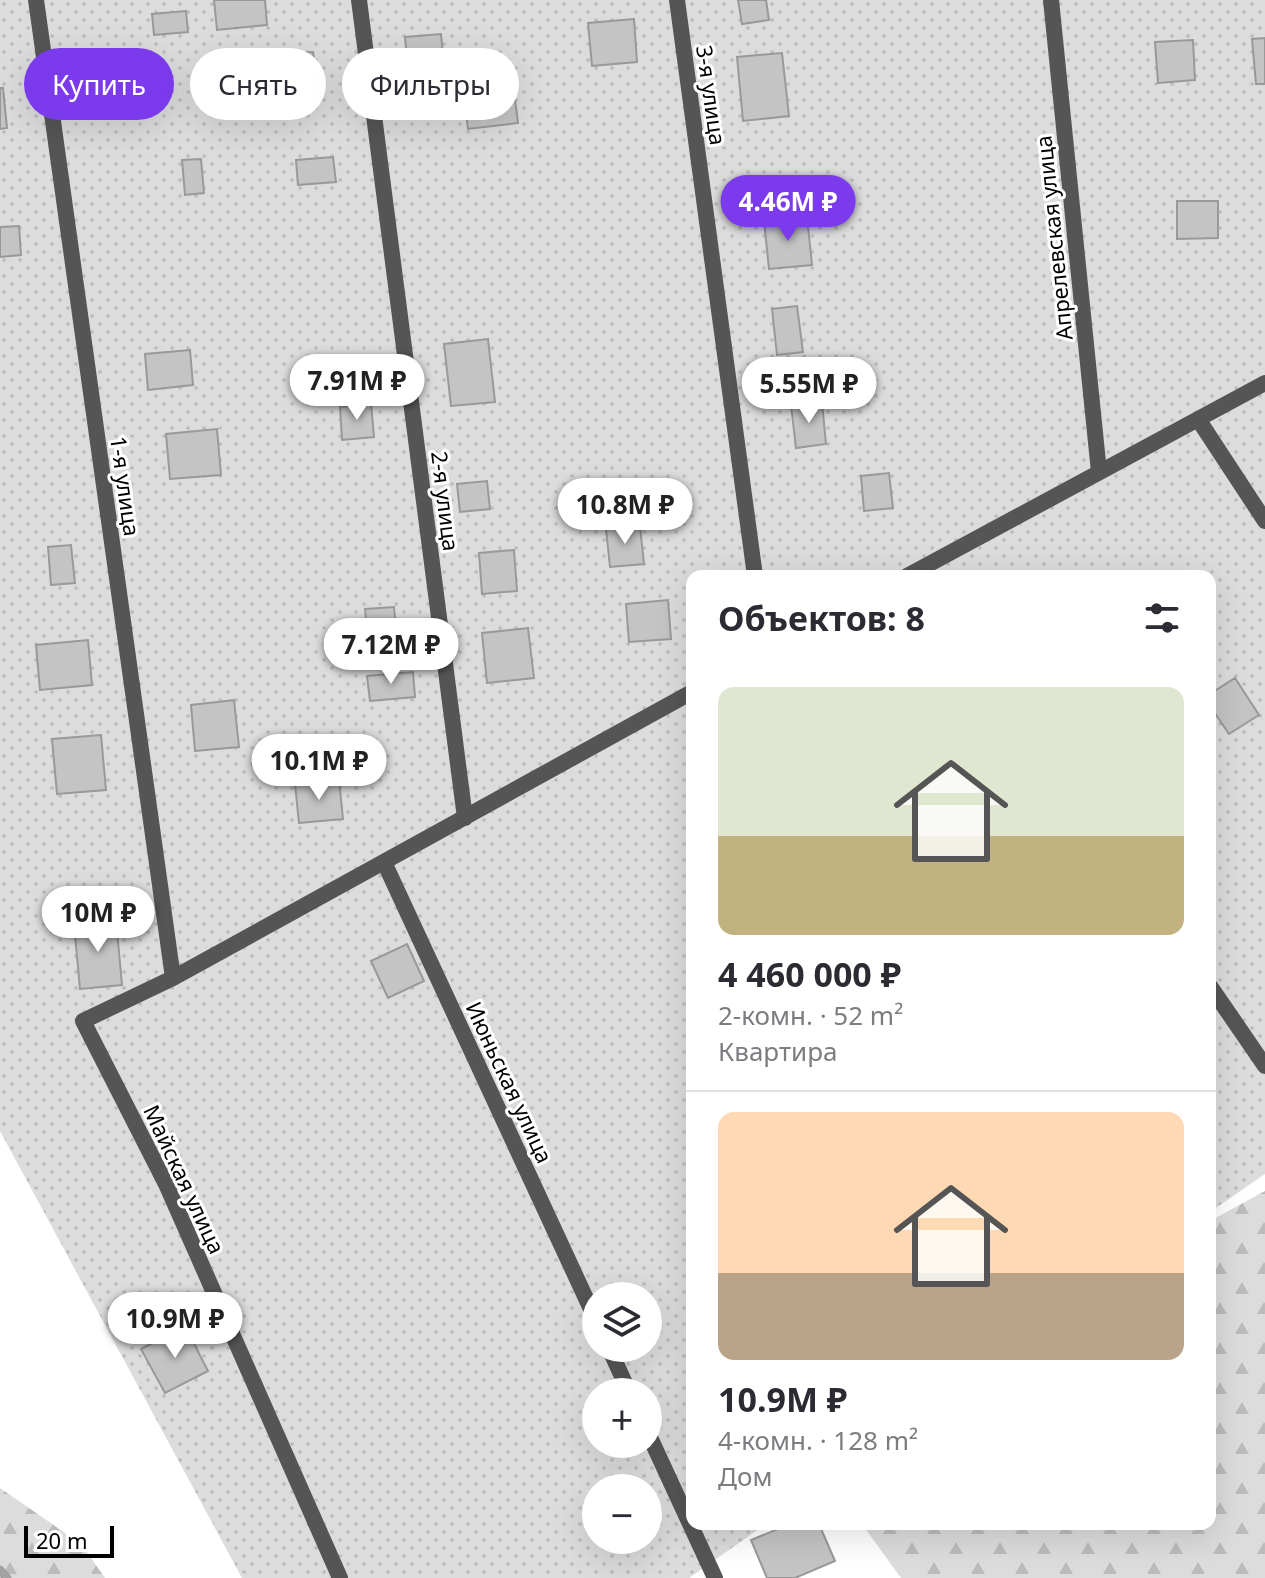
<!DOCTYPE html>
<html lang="ru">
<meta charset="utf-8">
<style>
:root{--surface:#fff;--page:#f2f2f3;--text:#2b2b33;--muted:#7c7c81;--line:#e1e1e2;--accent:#7c3aed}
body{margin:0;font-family:"Noto Sans",sans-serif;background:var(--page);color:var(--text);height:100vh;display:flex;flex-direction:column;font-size:30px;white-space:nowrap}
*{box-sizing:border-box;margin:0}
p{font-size:26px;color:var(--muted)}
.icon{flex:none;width:44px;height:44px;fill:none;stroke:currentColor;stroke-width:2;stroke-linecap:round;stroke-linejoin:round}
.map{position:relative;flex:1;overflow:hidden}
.side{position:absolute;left:686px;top:570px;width:530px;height:960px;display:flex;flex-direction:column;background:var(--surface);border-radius:16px;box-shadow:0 8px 32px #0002}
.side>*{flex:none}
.guide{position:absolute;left:24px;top:48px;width:542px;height:72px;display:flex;gap:16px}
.fabs{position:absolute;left:582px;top:1282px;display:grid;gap:16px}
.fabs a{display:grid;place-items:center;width:80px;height:80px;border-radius:50%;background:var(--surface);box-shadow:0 8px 32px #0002;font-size:40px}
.scale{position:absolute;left:24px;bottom:20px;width:90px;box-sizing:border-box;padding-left:8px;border:4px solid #000;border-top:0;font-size:22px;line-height:28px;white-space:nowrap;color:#000;-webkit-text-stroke:6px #fff;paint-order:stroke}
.price{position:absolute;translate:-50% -68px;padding:0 18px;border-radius:28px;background:#fff;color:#222;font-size:26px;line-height:52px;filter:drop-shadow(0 2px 4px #0008)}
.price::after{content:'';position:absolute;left:50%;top:48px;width:24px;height:18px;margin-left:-12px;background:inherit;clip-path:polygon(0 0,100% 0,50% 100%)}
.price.on{background:var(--accent);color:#fff}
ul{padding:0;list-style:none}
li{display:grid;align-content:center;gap:16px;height:424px;padding:0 32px}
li+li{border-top:2px solid var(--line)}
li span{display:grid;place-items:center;height:248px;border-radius:16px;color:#555}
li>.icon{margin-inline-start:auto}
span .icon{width:144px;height:144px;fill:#fffc;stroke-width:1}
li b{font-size:34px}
h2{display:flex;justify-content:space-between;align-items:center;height:96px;padding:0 32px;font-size:34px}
.chip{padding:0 28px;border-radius:36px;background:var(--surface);box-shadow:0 8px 32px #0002;font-size:28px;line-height:72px}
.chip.on{background:var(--accent);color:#fff}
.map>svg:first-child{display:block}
.forest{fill:url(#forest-firs)}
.garden{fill:url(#garden-dots);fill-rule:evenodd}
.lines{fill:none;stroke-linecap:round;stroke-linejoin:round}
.stream{stroke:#a3a3a3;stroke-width:9}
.building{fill:#c4c4c4;stroke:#999;stroke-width:2}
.lane{stroke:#555;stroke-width:16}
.labels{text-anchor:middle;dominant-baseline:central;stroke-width:6;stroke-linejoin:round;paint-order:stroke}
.street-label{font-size:22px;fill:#000;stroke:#fff}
</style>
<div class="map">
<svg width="1265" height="1578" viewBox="0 0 1265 1578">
<defs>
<pattern id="forest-firs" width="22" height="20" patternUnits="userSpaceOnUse" patternTransform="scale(2)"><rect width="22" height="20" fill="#dcdcdc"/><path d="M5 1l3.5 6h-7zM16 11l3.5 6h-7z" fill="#bbb"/></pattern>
<pattern id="garden-dots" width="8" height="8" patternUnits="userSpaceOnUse" patternTransform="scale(2)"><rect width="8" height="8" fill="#dcdcdc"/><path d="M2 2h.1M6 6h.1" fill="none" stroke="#bbb" stroke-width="1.8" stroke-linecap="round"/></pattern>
</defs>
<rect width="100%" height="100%" fill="#fff"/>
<path class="forest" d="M1265,1191v387h-364l-37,-51 2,-3h344v-303z
M0,1488l81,56 24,34h-105z"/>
<path class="garden" d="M0,0h1265v1174l-55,38v-636h-518v948h74l-77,54h-447l-242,-447zM596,1296h52v52h-52zM596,1392h52v52h-52zM596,1488h52v52h-52z"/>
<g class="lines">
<path class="stream" d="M0,1570l7,8"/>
</g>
<path class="building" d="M214,0h51l2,25 -50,5z
M738,0h28l3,20 -27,4z
M186,11l2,21 -34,3 -2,-21z
M634,19l3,43 -45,4 -4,-43z
M441,34l3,32 -36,4 -3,-33z
M1265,38v46h-9l-4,-45z
M1193,40l2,40 -37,3 -3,-41z
M313,52l4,31 -27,3 -3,-32z
M782,53l7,63 -46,5 -6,-64z
M0,88h3l4,40 -7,1z
M514,92l4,31 -50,6 -4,-31z
M333,157l3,25 -38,3 -2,-25z
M201,159l3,34 -19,2 -3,-35z
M1177,201h41v37l-41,1z
M807,217l5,48 -43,4 -5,-48z
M19,226l2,29 -21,2v-30z
M797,306l6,46 -26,3 -5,-46z
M488,339l7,63 -44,4 -7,-62z
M190,350l3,35 -45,5 -3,-36z
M822,402l4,42 -30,4 -5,-43z
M371,404l3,33 -32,3 -2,-33z
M217,429l4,46 -51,4 -4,-45z
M889,473l4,35 -29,3 -3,-35z
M487,481l3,28 -30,3 -3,-28z
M640,526l4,38 -34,3 -4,-38z
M71,545l4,38 -24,2 -3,-38z
M514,550l3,41 -35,3 -3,-41z
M668,600l3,39 -42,3 -3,-38z
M394,607l4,42 -29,3 -4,-43z
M528,628l6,50 -47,5 -5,-50z
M88,640l4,45 -52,5 -4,-45z
M413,672l2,25 -45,4 -3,-25z
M1235,678l24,37 -30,19 -19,-28v-12z
M234,700l5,47 -44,4 -4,-46z
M101,735l5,55 -49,4 -5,-55z
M339,780l4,39 -44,4 -4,-39z
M116,920l6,65 -42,4 -6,-65z
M407,944l17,37 -36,17 -17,-37z
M185,1326l23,45 -43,22 -24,-44z
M790,1524h29l16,37 -40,17h-28l-16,-38z"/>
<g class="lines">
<path class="lane" d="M36,0l137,978
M359,0l106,818
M677,0l78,576
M1051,0l48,472
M1198,419l67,102
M907,576l358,-193
M384,862l212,458
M1210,986l55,80
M609,1348l20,44
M648,1433l67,145
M340,1578l-174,-394 -83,-163 90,-43 519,-286"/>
</g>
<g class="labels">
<g class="street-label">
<text transform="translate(712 95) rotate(82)">3-я улица</text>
<text transform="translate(1053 238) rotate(-96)">Апрелевская улица</text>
<text transform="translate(126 486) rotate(82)">1-я улица</text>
<text transform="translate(446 501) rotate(83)">2-я улица</text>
<text transform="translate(510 1082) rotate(65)">Июньская улица</text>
<text transform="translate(185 1179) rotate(65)">Майская улица</text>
</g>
</g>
</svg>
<div class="fabs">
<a><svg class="icon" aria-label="layers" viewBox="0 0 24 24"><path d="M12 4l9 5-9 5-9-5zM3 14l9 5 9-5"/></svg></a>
<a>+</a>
<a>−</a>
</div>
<div class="scale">20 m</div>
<b class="price on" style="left:788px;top:243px">4.46M ₽</b>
<b class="price" style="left:357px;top:422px">7.91M ₽</b>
<b class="price" style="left:809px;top:425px">5.55M ₽</b>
<b class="price" style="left:625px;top:546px">10.8M ₽</b>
<b class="price" style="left:391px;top:686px">7.12M ₽</b>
<b class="price" style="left:319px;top:802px">10.1M ₽</b>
<b class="price" style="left:98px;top:954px">10M ₽</b>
<b class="price" style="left:175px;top:1360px">10.9M ₽</b>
<div class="guide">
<a class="chip on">Купить</a>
<a class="chip">Снять</a>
<a class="chip">Фильтры</a>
</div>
<section class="side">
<h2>Объектов: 8<svg class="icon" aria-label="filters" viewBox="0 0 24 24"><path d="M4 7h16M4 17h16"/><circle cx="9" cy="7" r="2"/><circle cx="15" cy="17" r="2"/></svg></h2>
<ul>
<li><span style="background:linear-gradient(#dfe7d0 60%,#c2b280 0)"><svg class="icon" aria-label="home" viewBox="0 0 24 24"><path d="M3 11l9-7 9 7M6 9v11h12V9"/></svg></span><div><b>4 460 000 ₽</b><p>2-комн. · 52 m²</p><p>Квартира</p></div></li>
<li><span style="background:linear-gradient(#ffd9b3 65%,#b9a48a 0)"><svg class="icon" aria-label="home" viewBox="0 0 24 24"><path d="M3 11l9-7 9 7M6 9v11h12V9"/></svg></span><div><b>10.9M ₽</b><p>4-комн. · 128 m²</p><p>Дом</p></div></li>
</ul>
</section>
</div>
